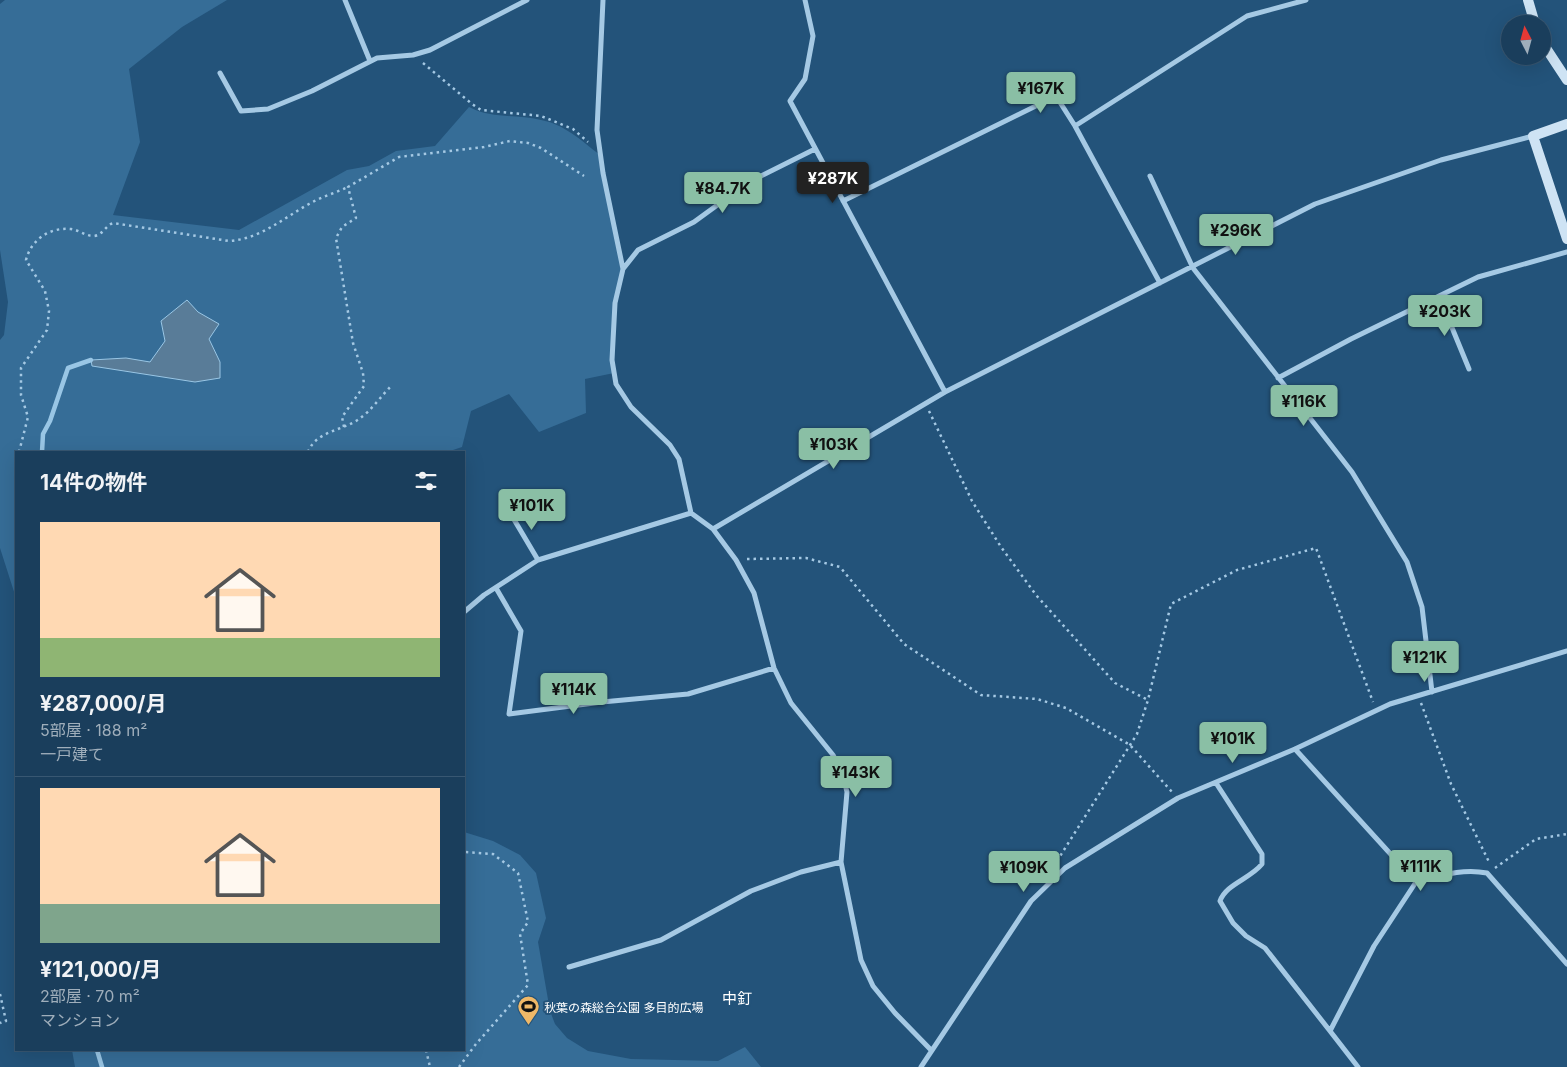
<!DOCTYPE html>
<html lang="ja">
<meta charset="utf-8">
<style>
:root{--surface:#1a3e5c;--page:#274965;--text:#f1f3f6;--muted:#9faebb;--line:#385772;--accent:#8abfa5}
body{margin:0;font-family:Inter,"Noto Sans JP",sans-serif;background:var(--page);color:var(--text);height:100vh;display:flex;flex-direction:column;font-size:19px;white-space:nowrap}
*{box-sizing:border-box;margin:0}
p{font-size:16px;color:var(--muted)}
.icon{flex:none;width:28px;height:28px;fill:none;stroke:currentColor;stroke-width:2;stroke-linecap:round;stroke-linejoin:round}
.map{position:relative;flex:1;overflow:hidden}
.panel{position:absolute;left:15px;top:451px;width:450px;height:600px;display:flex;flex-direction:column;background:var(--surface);border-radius:0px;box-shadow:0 5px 20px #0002,0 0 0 1px var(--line)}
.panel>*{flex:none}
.needle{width:32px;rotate:354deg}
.buttons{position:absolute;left:1501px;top:15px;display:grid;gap:10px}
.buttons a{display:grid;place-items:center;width:50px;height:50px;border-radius:50%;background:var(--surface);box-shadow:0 5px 20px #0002,0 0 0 1px var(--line);font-size:25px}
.price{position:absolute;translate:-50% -42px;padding:0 11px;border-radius:5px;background:var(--accent);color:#111;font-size:16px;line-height:32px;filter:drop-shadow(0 1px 2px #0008)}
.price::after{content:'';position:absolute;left:50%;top:30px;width:15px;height:11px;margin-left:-8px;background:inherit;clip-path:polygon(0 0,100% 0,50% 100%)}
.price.selected{background:#222;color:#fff}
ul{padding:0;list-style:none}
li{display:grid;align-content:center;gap:10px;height:265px;padding:0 25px}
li+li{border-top:1px solid var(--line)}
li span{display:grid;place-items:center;height:155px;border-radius:0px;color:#555}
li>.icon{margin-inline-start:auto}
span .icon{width:90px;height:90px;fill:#fffc;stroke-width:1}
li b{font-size:21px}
h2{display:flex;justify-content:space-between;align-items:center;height:60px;padding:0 25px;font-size:21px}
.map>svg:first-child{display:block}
.green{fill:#366d97}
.water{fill:#597c98;stroke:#99c6e5}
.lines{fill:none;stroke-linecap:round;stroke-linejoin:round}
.stream{stroke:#99c6e5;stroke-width:4.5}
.path{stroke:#a5c9e4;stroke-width:2.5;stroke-dasharray:2.5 4;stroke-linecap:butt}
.street{stroke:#a5c9e4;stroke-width:5}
.secondary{stroke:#cee3f4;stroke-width:10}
.labels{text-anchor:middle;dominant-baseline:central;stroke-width:4;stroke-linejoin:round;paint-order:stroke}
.poi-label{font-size:12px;fill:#fff;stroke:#23537a;text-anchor:start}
.quarter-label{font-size:15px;fill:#fff;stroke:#23537a}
</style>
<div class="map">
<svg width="1567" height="1067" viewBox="0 0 1567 1067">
<rect width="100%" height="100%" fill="#23537a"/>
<path class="green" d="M5,0h222l-45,27 -53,42 11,73 -27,73 126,15 108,-60 22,-4 27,-15 39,-5 34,-39c22,12 47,7 72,13 23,4 41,21 59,35l22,113 -7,35 -1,70 -29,6 1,34 -47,19 -30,-38 -38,17 -9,36 -15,5h-431v146l-16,-50v-208l4,-5 4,-33 -8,-52v-246z
M464,832l29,9 27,14 16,18 10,45 -8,24 12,69 5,13 12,14 21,13 43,8 87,2 27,-14 16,20h-686l-3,-17h392z"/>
<path class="water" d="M187,300l11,12 21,12 -10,15 11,23v16l-25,4 -103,-16 -1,-6 35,-2 24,4 15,-21 -4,-20z"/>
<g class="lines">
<path class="stream" d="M42,452l1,-18 7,-13 18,-53 23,-8
M97,1050l5,17"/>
<path class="path" d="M423,63l49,41 9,6 60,6 32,13 15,13
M929,411l43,90 29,46 35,48 79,88 33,17
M344,427l-2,-10 22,-31 -1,-13 -10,-30 -17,-105 6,-11 14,-9 -8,-31 51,-30 85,-10 26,-6 18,2 13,5 43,28
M19,452l9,-35 -7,-22v-27l26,-38 2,-19 -4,-20 -19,-31c5,-20 23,-33 45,-31 8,1 14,7 23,7 9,-1 11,-10 19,-13l116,18c31,-2 53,-22 80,-37 12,-7 26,-11 39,-17
M308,452c8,-21 34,-21 51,-33 12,-8 23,-24 33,-34
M747,559l59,-1 34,9 64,77 77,51 56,4 29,9 64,37 42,47
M1421,703l30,81 39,80
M1057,861l80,-127 11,-34 23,-96 66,-34 79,-22 57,154
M1495,868l41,-29 31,-5
M0,994l6,27 -6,2
M426,1050l4,17
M459,1067l17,-23 52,-59 -8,-51 8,-12 -10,-49 -25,-19 -29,-2"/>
<path class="street" d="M345,0l25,61
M603,0l-6,130 6,43 20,96 -8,34 -3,57 4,24 15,23 39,38 9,14 12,54 22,16 23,31 18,33 20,75 17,35 42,52 9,17 5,20 -6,70 20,98 12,26 22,27 36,37
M805,0l8,36 -8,43 -15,22 155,291
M220,73l21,38 27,-2 44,-18 65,-33 36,-3 17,-5 97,-50
M1075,126l172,-110 59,-16
M1150,176l43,92 159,204 55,90 15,45 10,85
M843,201l213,-105 19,30 85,157
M623,269l15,-19 56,-28 55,-40 66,-33
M1439,296l30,73
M1278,378l73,-39 127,-62 89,-25
M509,511l29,49
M713,529l232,-137 370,-188 126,-44 92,-24
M496,588l25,43 -12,83 93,-12 86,-8 86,-26
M464,612l20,-17 54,-35 153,-47
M1295,749l121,133 -42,64 -44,85 28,36
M1216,783l46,71v10c-12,15 -36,20 -42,37l13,22 13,13 19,12 65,83
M1416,882c24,-6 46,-14 71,-9l80,91
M569,967l92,-27 90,-49 50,-19 40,-10
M921,1067l110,-166 34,-33 113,-70 117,-49 95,-45 177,-53"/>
<path class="secondary" d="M1528,0l7,24
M1542,42l25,38
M1567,124l-34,12 34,103"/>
</g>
<defs>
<symbol id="stadium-pin" viewBox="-11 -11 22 30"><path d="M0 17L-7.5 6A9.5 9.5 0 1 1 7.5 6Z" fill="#efb868" stroke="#23537a"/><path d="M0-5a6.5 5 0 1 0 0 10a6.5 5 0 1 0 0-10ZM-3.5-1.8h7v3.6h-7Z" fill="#111"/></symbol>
</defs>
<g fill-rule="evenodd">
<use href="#stadium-pin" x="516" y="994" width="25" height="34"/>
</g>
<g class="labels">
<g class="poi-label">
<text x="544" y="1007">秋葉の森総合公園 多目的広場</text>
</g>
<g class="quarter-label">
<text x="737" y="998">中釘</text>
</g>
</g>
</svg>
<div class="buttons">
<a><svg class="needle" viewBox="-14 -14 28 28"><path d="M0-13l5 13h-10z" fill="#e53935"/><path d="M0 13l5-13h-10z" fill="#9faebb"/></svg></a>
</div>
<b class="price" style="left:1041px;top:114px">¥167K</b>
<b class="price selected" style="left:833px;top:204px">¥287K</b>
<b class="price" style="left:723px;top:214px">¥84.7K</b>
<b class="price" style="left:1236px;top:256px">¥296K</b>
<b class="price" style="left:1445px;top:337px">¥203K</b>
<b class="price" style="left:1304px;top:427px">¥116K</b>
<b class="price" style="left:834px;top:470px">¥103K</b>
<b class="price" style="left:532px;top:531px">¥101K</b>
<b class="price" style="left:1425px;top:683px">¥121K</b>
<b class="price" style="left:574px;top:715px">¥114K</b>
<b class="price" style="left:1233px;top:764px">¥101K</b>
<b class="price" style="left:856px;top:798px">¥143K</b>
<b class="price" style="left:1421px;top:892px">¥111K</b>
<b class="price" style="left:1024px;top:893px">¥109K</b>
<section class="panel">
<h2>14件の物件<svg class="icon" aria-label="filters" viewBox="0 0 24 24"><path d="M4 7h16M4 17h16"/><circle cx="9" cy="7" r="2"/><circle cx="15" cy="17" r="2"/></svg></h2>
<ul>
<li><span style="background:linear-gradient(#ffd9b3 75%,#8fb573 0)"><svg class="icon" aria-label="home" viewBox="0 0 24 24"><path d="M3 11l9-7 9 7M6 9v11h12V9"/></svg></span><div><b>¥287,000/月</b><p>5部屋 · 188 m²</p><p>一戸建て</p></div></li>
<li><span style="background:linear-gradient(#ffd9b3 75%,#7fa58c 0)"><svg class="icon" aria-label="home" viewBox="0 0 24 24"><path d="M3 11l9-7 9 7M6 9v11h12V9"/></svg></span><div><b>¥121,000/月</b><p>2部屋 · 70 m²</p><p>マンション</p></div></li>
</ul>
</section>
</div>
